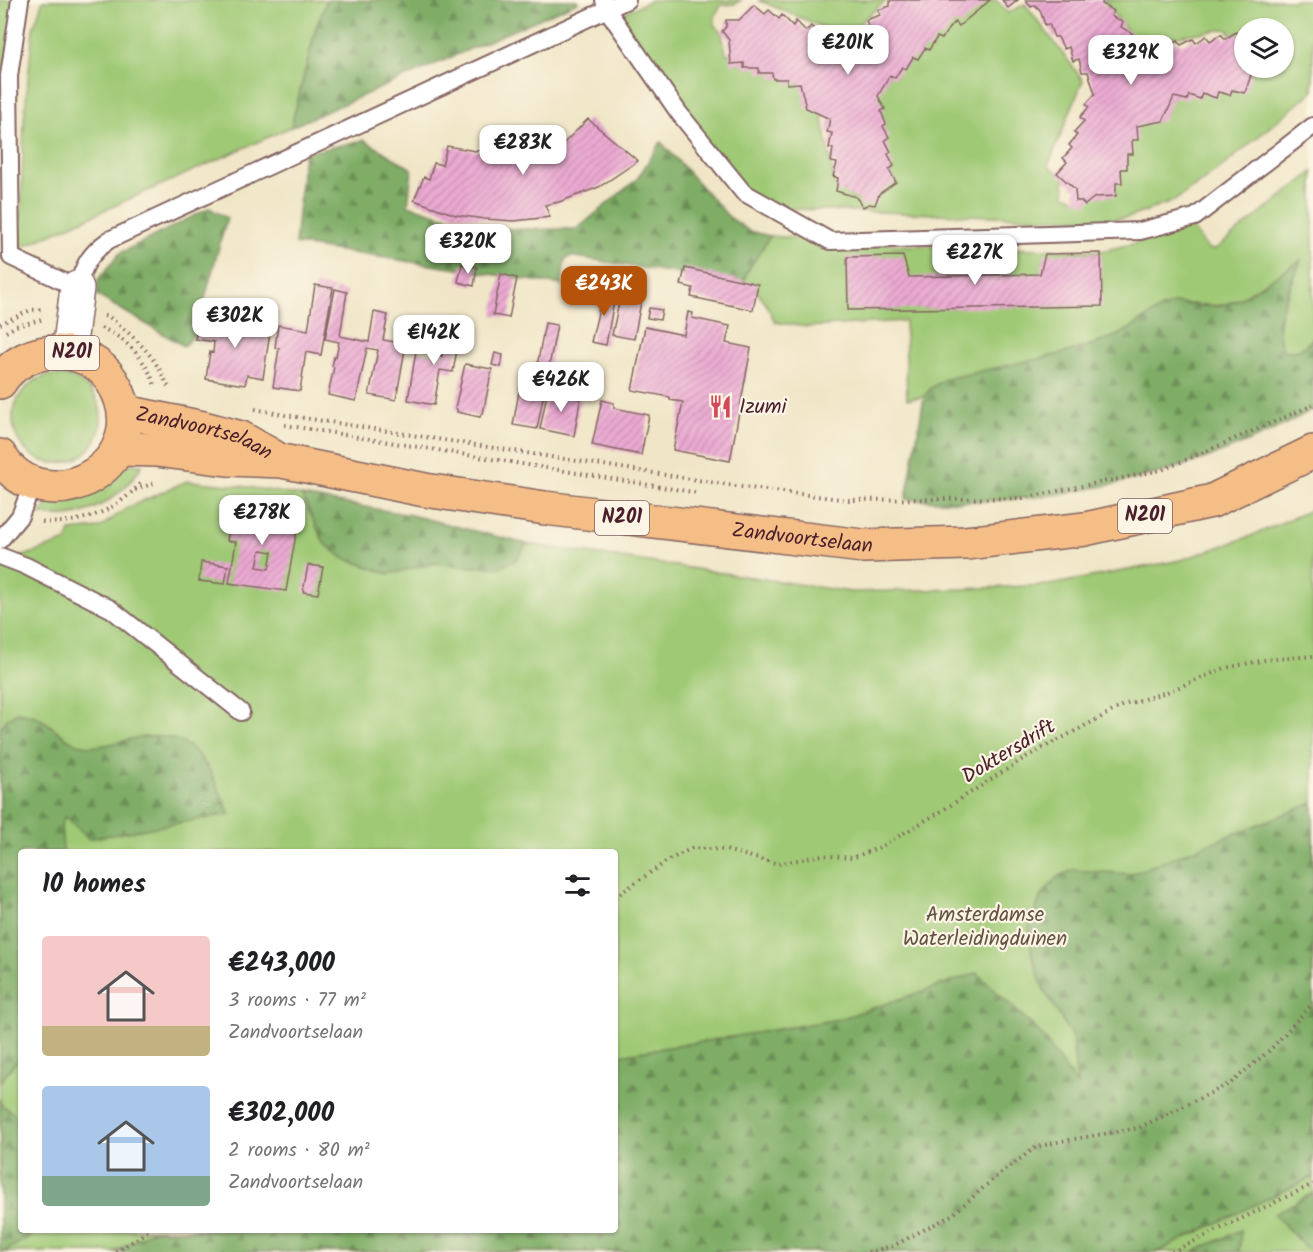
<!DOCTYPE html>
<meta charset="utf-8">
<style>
:root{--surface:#fff;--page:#f2f2f2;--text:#202124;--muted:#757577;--accent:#b45309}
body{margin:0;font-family:Kalam,sans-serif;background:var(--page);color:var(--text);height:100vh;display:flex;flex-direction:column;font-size:22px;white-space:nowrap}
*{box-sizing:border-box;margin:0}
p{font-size:20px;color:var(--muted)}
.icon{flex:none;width:33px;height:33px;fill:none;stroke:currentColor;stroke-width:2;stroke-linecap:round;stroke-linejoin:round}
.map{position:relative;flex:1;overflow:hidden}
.side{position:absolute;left:18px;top:849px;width:600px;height:384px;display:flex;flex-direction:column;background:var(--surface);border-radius:6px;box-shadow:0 2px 4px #0004}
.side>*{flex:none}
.controls{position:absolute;left:1234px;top:18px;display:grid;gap:12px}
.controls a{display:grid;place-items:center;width:60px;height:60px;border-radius:50%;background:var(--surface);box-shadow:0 2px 4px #0004;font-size:30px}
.price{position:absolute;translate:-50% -51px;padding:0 14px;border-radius:12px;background:#fff;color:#222;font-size:20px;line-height:39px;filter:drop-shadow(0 2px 3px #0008)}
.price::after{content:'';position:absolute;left:50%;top:36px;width:18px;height:14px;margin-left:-9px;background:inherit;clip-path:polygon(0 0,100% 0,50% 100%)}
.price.current{background:var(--accent);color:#fff}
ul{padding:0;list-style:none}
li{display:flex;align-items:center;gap:18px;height:150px;padding:0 24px}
li span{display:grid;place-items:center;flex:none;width:168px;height:120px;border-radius:6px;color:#555}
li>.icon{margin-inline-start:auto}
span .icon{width:72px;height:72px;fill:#fffc;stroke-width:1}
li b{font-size:26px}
h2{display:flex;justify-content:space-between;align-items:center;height:72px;padding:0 24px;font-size:26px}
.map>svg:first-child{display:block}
.green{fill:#9fc975;stroke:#747450;stroke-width:1.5;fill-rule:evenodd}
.forest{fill:url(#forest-firs);stroke:#646648;stroke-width:1.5}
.building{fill:url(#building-hatch);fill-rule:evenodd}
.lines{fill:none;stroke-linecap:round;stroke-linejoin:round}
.lane-casing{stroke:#846562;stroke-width:20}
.street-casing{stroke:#846562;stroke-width:36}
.primary-casing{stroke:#846562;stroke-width:36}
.path{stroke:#846562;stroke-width:4;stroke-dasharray:1.5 4.5;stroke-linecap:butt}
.lane{stroke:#fff;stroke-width:16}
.street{stroke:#fff;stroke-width:33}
.primary{stroke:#f6be87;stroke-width:33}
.labels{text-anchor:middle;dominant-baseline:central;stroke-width:4.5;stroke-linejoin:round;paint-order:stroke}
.shield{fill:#fcf5e5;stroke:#7f5f63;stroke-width:1.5}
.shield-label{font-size:20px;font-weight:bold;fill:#4a1f2b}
.poi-label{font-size:21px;fill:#4a1f2b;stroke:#fcf5e5;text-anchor:start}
.street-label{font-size:21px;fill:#4a1f2b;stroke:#fcf5e5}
.park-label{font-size:21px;fill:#645241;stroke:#fcf5e5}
</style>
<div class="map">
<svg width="1313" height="1252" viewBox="0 0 1313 1252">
<defs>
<pattern id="forest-firs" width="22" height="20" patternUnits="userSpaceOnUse" patternTransform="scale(1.5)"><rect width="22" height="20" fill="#7fad66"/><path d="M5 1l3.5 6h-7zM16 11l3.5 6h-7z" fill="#6a8c54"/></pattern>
<pattern id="building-hatch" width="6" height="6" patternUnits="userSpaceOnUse" patternTransform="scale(1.5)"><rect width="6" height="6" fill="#ecaad3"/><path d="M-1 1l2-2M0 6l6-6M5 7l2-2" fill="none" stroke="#c18aab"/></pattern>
</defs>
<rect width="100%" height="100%" fill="#fcf5e5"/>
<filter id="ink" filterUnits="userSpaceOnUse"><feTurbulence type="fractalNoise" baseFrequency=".0167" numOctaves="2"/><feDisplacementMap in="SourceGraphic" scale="12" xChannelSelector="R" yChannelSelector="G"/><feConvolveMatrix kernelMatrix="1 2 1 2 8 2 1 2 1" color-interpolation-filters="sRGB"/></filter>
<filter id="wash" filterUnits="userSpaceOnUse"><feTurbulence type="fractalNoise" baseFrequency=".008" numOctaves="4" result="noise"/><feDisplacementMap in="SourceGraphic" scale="24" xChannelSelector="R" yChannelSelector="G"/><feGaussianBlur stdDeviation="1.35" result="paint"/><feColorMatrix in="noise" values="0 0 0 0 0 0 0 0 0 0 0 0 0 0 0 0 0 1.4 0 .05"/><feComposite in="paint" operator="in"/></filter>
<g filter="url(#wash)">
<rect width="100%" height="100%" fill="#f0e6c7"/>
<path class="green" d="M0,0h18l-14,63 -4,40z
M43,0h284l-11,28 -25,99 -271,121 4,-128 9,-91z
M651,0h90l-6,4 -14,1 -6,12 -1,8 7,6 5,22 92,39 17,94 9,1 7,4 1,8 25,-1v-14l15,-7 -17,-90 107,-87h14l12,13 17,-9 58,76 -35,86 16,11 1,18 13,4 62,-96 105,-35h39v-40h-39v13l-10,-1 -8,-11 -91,13 -33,-42h210v91l-91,76 -48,34 -44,16 -28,3 -308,-11 -30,-6 -33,-23 -112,-165z
M758,0h129l-43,36z
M1313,172v166c-9,10 -16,16 -30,12 -14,-30 10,-61 17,-89 -23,14 -52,39 -79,44 -16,3 -37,-5 -50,0 -20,7 -35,23 -55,31 -60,23 -123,36 -185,52l-7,9 -17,2 -2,-78 -98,6 -32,-5 -9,-18 -14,-19 -9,-1 4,-12 23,-36 132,9 200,6 55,-13 31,-15 20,26 6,1z
M13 419a44 44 0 1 1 88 0a44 44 0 1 1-88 0Z
M130,464l12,1c-20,34 -61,59 -102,49l11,-13z
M187,481l54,5 61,10 6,13 218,37 1,-2 324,48 111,-3 87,-4 132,-25 70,-24 62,-27v743h-1313v-698l18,4 49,-17 3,-10 29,-3 28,-20zM21,852h594v378h-594z"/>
<path class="forest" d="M327,0h250l1,2 -287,125 25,-99z
M364,140l48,29 -4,36 77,24h92l60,-50 24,-37 67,74 21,15 21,5 -23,36 -4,12 -173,-28 -5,5 -4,24 -266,-41 9,-91z
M209,208l18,10 -32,116 -11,12 -86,-50v-16l22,-27z
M1301,260c-10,26 -32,62 -18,90 14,4 22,-2 30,-12v71c-116,67 -273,102 -407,90l18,-102 7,-9 14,-9 111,-24 36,-10 29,-11 39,-25 15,-6 29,3h16l18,-6z
M302,496l109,19 116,29 -11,16 -18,7h-28l-35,-4 -46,11 -46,-16 -19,-15z
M17,712c6,1 13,1 18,4 15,6 31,26 47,29 18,4 37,-4 55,-7 62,-10 71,30 93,76l-141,25 -24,-23 -4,9 2,27h-42v206l-8,7 -13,18v-355l8,-10z
M1313,803v374l-156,75h-1043l39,-22h462v-174l225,-37 137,-46 62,59 38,53 -5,-48 -29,-49 -11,-33 -3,-28 11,-29 17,-21 16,-7 58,4z
M0,1100l1,4 17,13 3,-1v114h19l-36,22h-4z
M1313,1193v57l-8,-3 -31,-33z
M1241,1230l-2,22h-46z"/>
<g id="blocks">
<path class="building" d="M892,0h98l-31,26 -4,-4 -6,6 -7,11 -5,-2 -8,13 -4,-2 -7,11 -5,-2 -7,12 -4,-2 -7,11 -5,-3 -12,21 7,13 -4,2 5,13 -3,2 6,11 -4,3 6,12 -3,2 6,12 -5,4 7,12 -17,12 -4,11 -6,-1 -6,3 -7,-10 -20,-6 2,-13 -5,-2 4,-13 -6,-1 2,-14h-4l3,-15 -5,-1 3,-13 -24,-11 -6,-25 -13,1v-5h-14l-1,-6h-13v-5h-15v-5l-13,1 -2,-24 -7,-9 4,-4v-7h13l15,-15 11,9 4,-4 10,9 3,-4 11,11 3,-5 10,10 5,-5 9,9 3,-3 11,9 21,-6 -1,-5 14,-5 -2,-5 14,-5 -2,-5 12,-4v-5z
M1002,0h16l-10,8z
M1025,0h78l-1,4 12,7 -3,5 12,6 -2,5 12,7 -3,5 20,11 13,-8 4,5 11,-6 3,4 12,-6 3,4 10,-7 4,5 11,-7 4,5 11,-7 9,12v24h12l-5,4 -7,21 -13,-3 -2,5 -12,-3 -2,6 -14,-5 -2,6 -11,-4 -2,5 -13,-3 -11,24 -26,5 1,14h-6l1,14h-6v15h-6l1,14h-6v13l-21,1 -10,8 -4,-4h-5l-1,-12 -18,-16 10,-11 -4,-4 9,-10 -3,-3 8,-10 -3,-3 10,-11 -4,-4 9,-10 -3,-3 9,-10 -7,-22h-6l-3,-13 -6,2 -4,-14 -5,2 -6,-12h-4l-5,-13 -4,1 -5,-15 -5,-5 -4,2z
M588,119l50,42 -39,26 -40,15 -14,3 5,12 -36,4 -29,-2 -29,-4 -42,-15 10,-23 5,2 5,-16 8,2 5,-19 29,5 36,-4 15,-4 23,-13 12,15z
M1101,253l1,53 -254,4 -1,-53 56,-1 6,21 131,-3 5,-20z
M462,264l15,3 -3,19 -16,-4z
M685,268l73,16 -5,26 -62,-13 2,-9 -12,-3z
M501,274l16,4 -8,40 -16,-3z
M315,285l18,3 -12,67 -15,-3 -6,39 -27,-4 6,-39h-4l3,-23 30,5z
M604,288l12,2 -10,55 -15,-3z
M335,289l12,3 -7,44 29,6 5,-30 14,3 -5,25 23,4 -10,56 -27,-5 9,-45 -11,-2 -11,53 -28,-6 6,-28 -2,-1 2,-9h2l3,-15 -14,-3z
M621,293l21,4 -8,42 -22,-4z
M649,308l13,2 -2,10 -13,-2z
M688,312l5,1 -1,5 38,8 -4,17 25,5 -21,113 -57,-11 10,-48 -13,-2v-3l-38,-7 13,-63 39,8z
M218,317l53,9 -8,52 -16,-3 -2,10 -39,-6 4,-27 3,1 1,-11 -19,-3 4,-19 18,2z
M448,318l14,3 -9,51 -13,-2 -6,35 -26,-5 8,-49 26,5z
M545,323l12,2 -20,104 -24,-4 7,-39 13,2z
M495,353l8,2 -2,12 -9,-2z
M465,364l27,5 -9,45h-2l-1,3 -23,-5v-3l-2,-1z
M548,389l33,7 -7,40 -34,-7z
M602,400l12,3v5l35,7 -8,40 -49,-10z
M233,504l67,8 -14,79 -57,-8 7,-41 -9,-1zM262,550l10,2 -3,17 -12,-2 3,-16z
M201,562l27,4 -3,18 -26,-3z
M308,565l15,2 -5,27 -15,-2z"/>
</g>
</g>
<g filter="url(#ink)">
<use href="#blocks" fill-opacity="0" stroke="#846562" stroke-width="1.5"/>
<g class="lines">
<defs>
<path id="lane" d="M20,0l-11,76 2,181 66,31c7,-23 12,-34 32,-48l518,-240
M604,0l2,8 73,105 64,79 87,49 310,-10 55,-14 118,-91
M0,540l20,-24 13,-33
M0,556l26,10 85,43 130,103"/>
<path id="street" d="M69,352l8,-64"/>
<g id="primary">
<path d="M0,382c12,-20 35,-30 58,-30 21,1 43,10 54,29 51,81 -67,147 -112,75"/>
<path id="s1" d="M125,412l78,16 38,10 33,19"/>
<path id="s2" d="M119,449l37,1 71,9 55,2 143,29 120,18 318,38 103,-3 119,-14 127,-28 101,-49"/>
</g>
</defs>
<use href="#lane" class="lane-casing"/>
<use href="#street" class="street-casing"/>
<use href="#primary" class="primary-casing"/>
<path class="path" d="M104,316l5,1c28,22 46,38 60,72
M0,324l31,-14 13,-1
M101,328c26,10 45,32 54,58
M6,332l10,-6 28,-7
M255,409l30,6 457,72 107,13 174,-2 139,-28 151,-65
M285,425l413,68
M135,490l19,-7
M42,522c39,3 76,-11 101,-42
M615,897l52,-36 25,-13 34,2 52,14 44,-9 30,3 28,-11 60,-35 86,-55 98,-52 43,-13 58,-24 40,-8 48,-4
M116,1252l34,-22
M868,1252l25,-6 59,-31 45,-39 39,-29 26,-6 77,-13 92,-45 39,-33 43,-47
M1172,1252l141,-68"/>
<use href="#lane" class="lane"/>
<use href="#street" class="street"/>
<use href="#primary" class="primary"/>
</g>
</g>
<defs>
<symbol id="restaurant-bare" viewBox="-9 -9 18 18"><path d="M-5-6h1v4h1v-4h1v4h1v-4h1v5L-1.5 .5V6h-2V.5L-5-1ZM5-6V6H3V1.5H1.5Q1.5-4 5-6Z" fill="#d1495b" stroke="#fcf5e5" stroke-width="2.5" paint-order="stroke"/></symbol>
</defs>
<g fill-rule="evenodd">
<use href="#restaurant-bare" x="704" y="390" width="33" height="33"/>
</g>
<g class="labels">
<g class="shield">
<rect x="45" y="336" width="54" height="34" rx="4.5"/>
<rect x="1118" y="499" width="54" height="34" rx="4.5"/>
<rect x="595" y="501" width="54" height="34" rx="4.5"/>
</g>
<g class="shield-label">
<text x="72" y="353">N201</text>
<text x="1145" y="516">N201</text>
<text x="622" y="518">N201</text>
</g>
<g class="poi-label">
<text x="739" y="407">Izumi</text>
</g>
<g class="street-label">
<text stroke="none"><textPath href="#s1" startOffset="82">Zandvoortselaan</textPath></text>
<text stroke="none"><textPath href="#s2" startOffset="690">Zandvoortselaan</textPath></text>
<text transform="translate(1009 752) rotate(-31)">Doktersdrift</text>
</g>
<g class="park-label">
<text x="985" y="915">Amsterdamse<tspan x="985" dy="24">Waterleidingduinen</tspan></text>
</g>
</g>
</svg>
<div class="controls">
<a><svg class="icon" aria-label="layers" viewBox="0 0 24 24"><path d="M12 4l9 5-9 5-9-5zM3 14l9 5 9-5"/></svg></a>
</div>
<b class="price" style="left:848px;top:76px">€201K</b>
<b class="price" style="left:1131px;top:86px">€329K</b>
<b class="price" style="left:523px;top:176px">€283K</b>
<b class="price" style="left:468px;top:275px">€320K</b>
<b class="price" style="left:975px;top:286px">€227K</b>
<b class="price current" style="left:604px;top:317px">€243K</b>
<b class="price" style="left:235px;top:349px">€302K</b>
<b class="price" style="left:434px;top:366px">€142K</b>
<b class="price" style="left:561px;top:413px">€426K</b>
<b class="price" style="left:262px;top:546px">€278K</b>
<section class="side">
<h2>10 homes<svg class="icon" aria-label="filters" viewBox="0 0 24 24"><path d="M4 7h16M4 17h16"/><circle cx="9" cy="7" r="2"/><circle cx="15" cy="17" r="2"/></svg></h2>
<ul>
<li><span style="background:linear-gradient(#f6c9c9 75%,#c2b280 0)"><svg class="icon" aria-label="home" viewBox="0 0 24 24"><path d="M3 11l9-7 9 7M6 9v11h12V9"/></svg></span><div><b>€243,000</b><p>3 rooms · 77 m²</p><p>Zandvoortselaan</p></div></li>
<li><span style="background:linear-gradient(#a9c7e8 75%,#7fa58c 0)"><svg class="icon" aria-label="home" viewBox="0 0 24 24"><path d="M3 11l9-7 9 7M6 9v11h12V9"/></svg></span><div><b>€302,000</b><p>2 rooms · 80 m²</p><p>Zandvoortselaan</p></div></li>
</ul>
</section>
</div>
